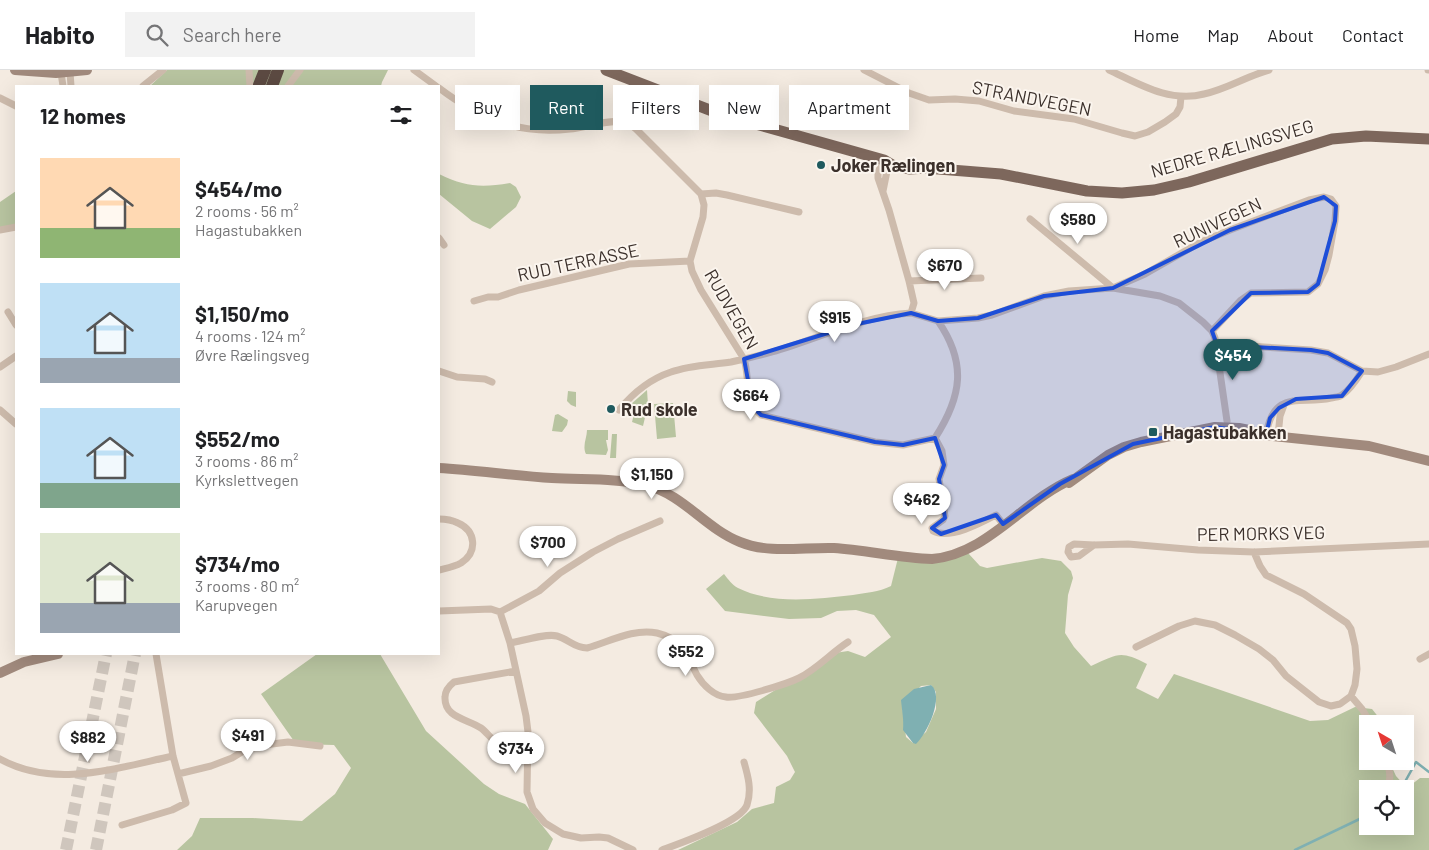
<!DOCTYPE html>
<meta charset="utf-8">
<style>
:root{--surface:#fff;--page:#f2f2f2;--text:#202124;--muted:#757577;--line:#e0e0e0;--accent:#1f5a5e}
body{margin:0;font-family:Barlow,sans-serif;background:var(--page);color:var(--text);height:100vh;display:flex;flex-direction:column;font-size:19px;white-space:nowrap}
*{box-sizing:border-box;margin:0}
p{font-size:16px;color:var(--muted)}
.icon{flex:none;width:28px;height:28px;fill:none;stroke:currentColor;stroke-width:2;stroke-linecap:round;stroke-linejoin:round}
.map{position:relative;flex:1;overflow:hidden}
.side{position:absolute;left:15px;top:15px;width:425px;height:570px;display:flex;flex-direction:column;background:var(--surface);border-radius:0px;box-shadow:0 5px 20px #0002}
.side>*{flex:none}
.guide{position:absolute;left:455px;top:15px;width:475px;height:45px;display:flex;gap:10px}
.needle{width:32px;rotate:321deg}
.tools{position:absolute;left:1359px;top:645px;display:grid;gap:10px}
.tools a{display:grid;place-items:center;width:55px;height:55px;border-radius:0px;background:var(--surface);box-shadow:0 5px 20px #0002;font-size:25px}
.price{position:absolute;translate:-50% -42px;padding:0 11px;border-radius:18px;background:#fff;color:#222;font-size:16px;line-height:32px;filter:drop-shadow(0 1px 2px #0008)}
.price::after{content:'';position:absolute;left:50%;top:30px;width:15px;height:11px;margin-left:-8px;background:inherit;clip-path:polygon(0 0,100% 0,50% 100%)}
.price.current{background:var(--accent);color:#fff}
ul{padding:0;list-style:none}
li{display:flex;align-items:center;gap:15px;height:125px;padding:0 25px}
li span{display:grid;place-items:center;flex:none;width:140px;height:100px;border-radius:0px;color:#555}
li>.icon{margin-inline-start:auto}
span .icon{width:60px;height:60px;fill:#fffc;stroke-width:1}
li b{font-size:21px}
h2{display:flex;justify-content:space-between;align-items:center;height:60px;padding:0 25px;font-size:21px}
.tag{padding:0 18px;border-radius:0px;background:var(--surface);box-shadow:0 5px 20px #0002;font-size:18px;line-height:45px}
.tag.current{background:var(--accent);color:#fff}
header{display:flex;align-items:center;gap:30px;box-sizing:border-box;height:70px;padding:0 25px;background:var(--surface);border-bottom:1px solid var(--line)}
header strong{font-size:24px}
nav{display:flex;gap:28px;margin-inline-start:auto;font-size:18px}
.search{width:350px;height:45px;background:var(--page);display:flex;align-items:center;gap:12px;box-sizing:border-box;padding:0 18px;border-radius:0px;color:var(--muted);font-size:19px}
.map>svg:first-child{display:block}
.green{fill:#b8c4a0;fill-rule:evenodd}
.water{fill:#7fb0b2}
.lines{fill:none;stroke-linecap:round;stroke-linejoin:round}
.stream{stroke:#7fb0b2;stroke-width:2.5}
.highway-tunnel{stroke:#cfc6bd;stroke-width:12;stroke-dasharray:12 6;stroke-linecap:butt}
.street{stroke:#cdbbac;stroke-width:7}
.secondary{stroke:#a18a7d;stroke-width:10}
.primary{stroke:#7d675c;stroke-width:11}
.highway{stroke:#5c4a42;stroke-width:12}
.marked{fill:#1d4ed8;fill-opacity:0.2;stroke:#1d4ed8;stroke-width:4;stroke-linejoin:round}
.poi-dot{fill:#1f5a5e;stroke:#fbf5ee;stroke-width:2}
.labels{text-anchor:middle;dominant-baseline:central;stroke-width:4;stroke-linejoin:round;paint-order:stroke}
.street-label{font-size:18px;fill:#3b302b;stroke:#fbf5ee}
.poi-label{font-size:18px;font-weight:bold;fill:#3b302b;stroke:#fbf5ee;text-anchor:start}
</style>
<header>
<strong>Habito</strong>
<div class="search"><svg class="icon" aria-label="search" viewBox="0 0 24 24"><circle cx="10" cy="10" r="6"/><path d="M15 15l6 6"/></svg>Search here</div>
<nav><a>Home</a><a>Map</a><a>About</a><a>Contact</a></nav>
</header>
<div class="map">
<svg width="1429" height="780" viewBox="0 0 1429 780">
<rect width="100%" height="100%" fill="#f4ebe1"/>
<path class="green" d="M167,0h221l-6,12 -1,4h-231z
M439,104c27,13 42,14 71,9l6,4 5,10 -5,10 -26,22 -18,-8 -33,-27z
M16,121v35l-16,4v-28z
M647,320l1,15 -5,21 -11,-4 3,-12 -7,-2 2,-3z
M568,321l8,1v15l-5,-2 -4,-4z
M673,333l3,34 -19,2 -3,-35z
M558,344l10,6 -1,5 -5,7 -10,-1 3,-16z
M587,360h21v10h-2l2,10 -2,5 -20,-1c-4,-8 1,-16 1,-24z
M612,364h5l-1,24h-6z
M968,483l12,13 7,2 55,-10 19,3 10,10 2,7 -5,17 -3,38 9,14 17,19c28,-12 28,-16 56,-2l-11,24 22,11 16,-25 136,47 18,-1 27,-13 17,2 12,15h-16v37h21l7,15 11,12 13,-10h9v72h-751l59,-28 15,-13 22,-6 2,-16 14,-7 5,-8 -8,-16 -33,-43 2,-11 79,-49 13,-2 17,6 26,-20 -17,-22 -18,-5 -19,1 -16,7 -32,1 -64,-8 -19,-22 18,-15c4,5 8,11 14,14 34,17 78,11 115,7 12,-2 26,-3 38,-9l8,-32 14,4zM931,615l5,7v17l-10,23 -13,11 -7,-6 -4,-33 19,-18zM1368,719h37v37h-37z
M317,584h63l46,77 58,53 15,10 26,10 28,35 -5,11h-371l15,-14 8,-18h53l49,3 33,-27 16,-26 -17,-23 -38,-1 -35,-50z"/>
<path class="water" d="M931,615c14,11 -4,49 -15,59l-3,-1 -10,-13c1,-10 -1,-19 -2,-30l13,-11z"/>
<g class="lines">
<path class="stream" d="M1401,719l15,-27 13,10
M1295,780l73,-35"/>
<path class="highway-tunnel" d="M66,780l40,-196
M96,780l39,-196"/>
<path class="street" d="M249,0l1,16
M414,0l22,16
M864,0l45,23 20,7 26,-1 24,2 35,10 60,8 48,14 13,3 13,-4 17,-10 11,-8 4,-7 1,-10
M1109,0c30,14 61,33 95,24 23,-5 43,-18 65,-24
M1428,0h1
M70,2l1,14
M61,3l2,13
M143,16l20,-16
M288,16l12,-16
M439,18c41,31 79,47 131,41 17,-2 40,-10 57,-7l9,7 65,65 3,11 -1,12 -13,44 2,10 9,19 43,69c6,18 0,43 17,56l114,27 28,3 32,-7c27,-42 32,-75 3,-117
M0,28l16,8
M883,121l4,-20 -3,-11
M701,124l15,-1 11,2 72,17
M1030,149l83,69 47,8 19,7 24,19 9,9 3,7 12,83
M0,160l16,-3
M439,168l5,7
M909,211l72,-3
M474,231l14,-4h10l21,-7 110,-26 61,-3
M8,242l8,13
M911,243l27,8 40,-3 14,-3 52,-19 25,-5 44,-3 32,-14 56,-32 29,-12 79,-30 15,-3 7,2 5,7 -1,15 -6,34 -4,15 -7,14 -10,8 -57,1 -10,7 -29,31
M1216,274l95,6 17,3 34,18 16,1 18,-5 33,-13
M0,297l16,-11
M439,301l18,6 28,2 7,3
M0,340l16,14
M619,340c14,-17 31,-31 52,-38 19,-7 40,-7 60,-10 14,-3 27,-6 41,-10 46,-13 90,-36 139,-39l3,-10 -5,-22 -20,-71 -11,-32v-6l6,-12
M1266,365c8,-47 34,-30 65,-37 4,-1 9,-1 11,-3 9,-6 15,-16 20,-24
M1278,366l2,-20 4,-11
M935,368l7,13 2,14 -5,14 6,37 -2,4 -11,8 1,3c16,9 48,-8 63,-16l7,9
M439,449c6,0 13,1 19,4 18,8 20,29 3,40 -7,4 -14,5 -22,7
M1094,475l-15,11 -8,1 -3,-5 1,-5 5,-3 20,1 34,-1 70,6 56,2 175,-8
M439,541l52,-2 9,3 39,-21 21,-18 33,-21 25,-13 42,-18
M500,542l10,31 16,73 2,16 -1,60 6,17 12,14 18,11 18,4 18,-1 9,1 25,12
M510,573c12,-2 36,-10 47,-7 11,3 17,12 30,12 22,-6 46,-20 70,-15 25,6 29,21 40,42 6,10 17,21 29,22 13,2 61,-13 73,-19 18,-9 32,-25 49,-36
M1136,577l43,-21 16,-5 20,4 20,10 24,14 14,11 13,16 33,26 12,4 9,-2 11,-8 4,-11 2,-16 -2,-23 -4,-17 -4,-6 -43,-29 -38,-19 -6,-9 -6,-14
M1420,589l9,-5
M516,601l-62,11c-5,4 -9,8 -9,15 -1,21 23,22 36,31 7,5 14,17 23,19 8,1 16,1 24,1
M1351,626l11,13 9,15
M0,689c54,30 116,9 173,-3
M1387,691c3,11 4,17 1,28
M178,704l33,-8 21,-8 13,-8 19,-5 24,-3 32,4
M122,755l50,-15 14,-7 -13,-47 -17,-102
M662,780c19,-7 79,-28 85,-45 5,-15 1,-29 -3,-43"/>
<path class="secondary" d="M15,0l41,3 31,-3
M1253,364l116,12 60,15
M439,398c38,2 75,8 113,10 31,2 64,0 94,7 38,10 59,43 94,57 29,12 63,5 94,6 32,2 65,10 98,11 56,-5 91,-59 141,-80
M1069,413l39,-28 16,-8 17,-5 74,-15 24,1 10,2 10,4
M0,603l24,-11 34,-8"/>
<path class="primary" d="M606,0l114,44 164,46 10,6 16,3 16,-1 75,6 86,17 35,2 32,-3 35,-8 143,-43 34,-3 63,3"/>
<path class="highway" d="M259,15l6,-15
M272,16l6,-16"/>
</g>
<path class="marked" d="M1324,127l12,9 -1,15 -17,63 -10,8 -57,1 -39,38 5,14 94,5 17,3 34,18 -20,25 -46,3 -17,9 -9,10 -4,17 -51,-8 -82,17 -73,40 -57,40 -7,-9 -55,19 -9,-6 13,-10 -6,-39 5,-14 -9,-27 -32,7 -28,-3 -114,-27 -8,-8 -9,-48 113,-35 54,-11 27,8 40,-3 66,-22 69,-8 117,-58z"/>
<g class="poi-dot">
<circle cx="821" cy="95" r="5"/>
<circle cx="611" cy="339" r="5"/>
<rect x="1148" y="357" width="10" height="10" rx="2.5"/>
</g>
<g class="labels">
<g class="street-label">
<text transform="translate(1032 28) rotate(11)">STRANDVEGEN</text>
<text transform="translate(1232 78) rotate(-16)">NEDRE RÆLINGSVEG</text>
<text transform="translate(1217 152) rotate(-25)">RUNIVEGEN</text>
<text transform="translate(578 192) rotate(-12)">RUD TERRASSE</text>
<text transform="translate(732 239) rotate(60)">RUDVEGEN</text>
<text transform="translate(1261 463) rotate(-1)">PER MORKS VEG</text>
</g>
<g class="poi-label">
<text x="831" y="95">Joker Rælingen</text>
<text x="621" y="339">Rud skole</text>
<text x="1163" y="362">Hagastubakken</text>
</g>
</g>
</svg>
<div class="tools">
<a><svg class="needle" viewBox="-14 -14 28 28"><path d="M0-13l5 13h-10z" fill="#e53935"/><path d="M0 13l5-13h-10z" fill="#757577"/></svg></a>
<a><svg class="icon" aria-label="locate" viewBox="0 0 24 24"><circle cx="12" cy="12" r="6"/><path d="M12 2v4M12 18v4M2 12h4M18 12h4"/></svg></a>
</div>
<b class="price" style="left:1078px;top:175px">$580</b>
<b class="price" style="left:945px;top:221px">$670</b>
<b class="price" style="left:835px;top:273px">$915</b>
<b class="price current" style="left:1233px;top:311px">$454</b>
<b class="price" style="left:751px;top:351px">$664</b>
<b class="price" style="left:652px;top:430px">$1,150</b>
<b class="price" style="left:922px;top:455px">$462</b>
<b class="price" style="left:548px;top:498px">$700</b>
<b class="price" style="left:686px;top:607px">$552</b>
<b class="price" style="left:248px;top:691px">$491</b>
<b class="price" style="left:88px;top:693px">$882</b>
<b class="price" style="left:516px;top:704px">$734</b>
<div class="guide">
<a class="tag">Buy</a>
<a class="tag current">Rent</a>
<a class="tag">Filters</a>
<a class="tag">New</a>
<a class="tag">Apartment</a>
</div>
<section class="side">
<h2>12 homes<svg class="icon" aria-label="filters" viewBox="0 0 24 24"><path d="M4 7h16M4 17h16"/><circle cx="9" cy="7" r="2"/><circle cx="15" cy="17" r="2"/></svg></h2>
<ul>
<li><span style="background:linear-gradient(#ffd9b3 70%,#8fb573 0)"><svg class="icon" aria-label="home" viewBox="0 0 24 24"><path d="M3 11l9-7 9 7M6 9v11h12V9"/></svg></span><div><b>$454/mo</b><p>2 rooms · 56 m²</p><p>Hagastubakken</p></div></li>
<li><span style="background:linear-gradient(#bfe0f5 75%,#9aa5b1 0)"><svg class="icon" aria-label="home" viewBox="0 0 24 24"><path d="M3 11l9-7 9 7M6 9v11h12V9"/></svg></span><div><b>$1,150/mo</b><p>4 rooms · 124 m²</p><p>Øvre Rælingsveg</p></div></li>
<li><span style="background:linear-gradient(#bfe0f5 75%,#7fa58c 0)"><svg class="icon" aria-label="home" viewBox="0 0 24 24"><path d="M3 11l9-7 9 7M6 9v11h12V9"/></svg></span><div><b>$552/mo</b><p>3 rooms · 86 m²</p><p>Kyrkslettvegen</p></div></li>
<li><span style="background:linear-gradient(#dfe7d0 70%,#9aa5b1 0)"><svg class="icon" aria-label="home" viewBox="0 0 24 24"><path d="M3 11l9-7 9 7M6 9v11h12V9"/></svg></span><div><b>$734/mo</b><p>3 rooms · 80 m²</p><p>Karupvegen</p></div></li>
</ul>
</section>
</div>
